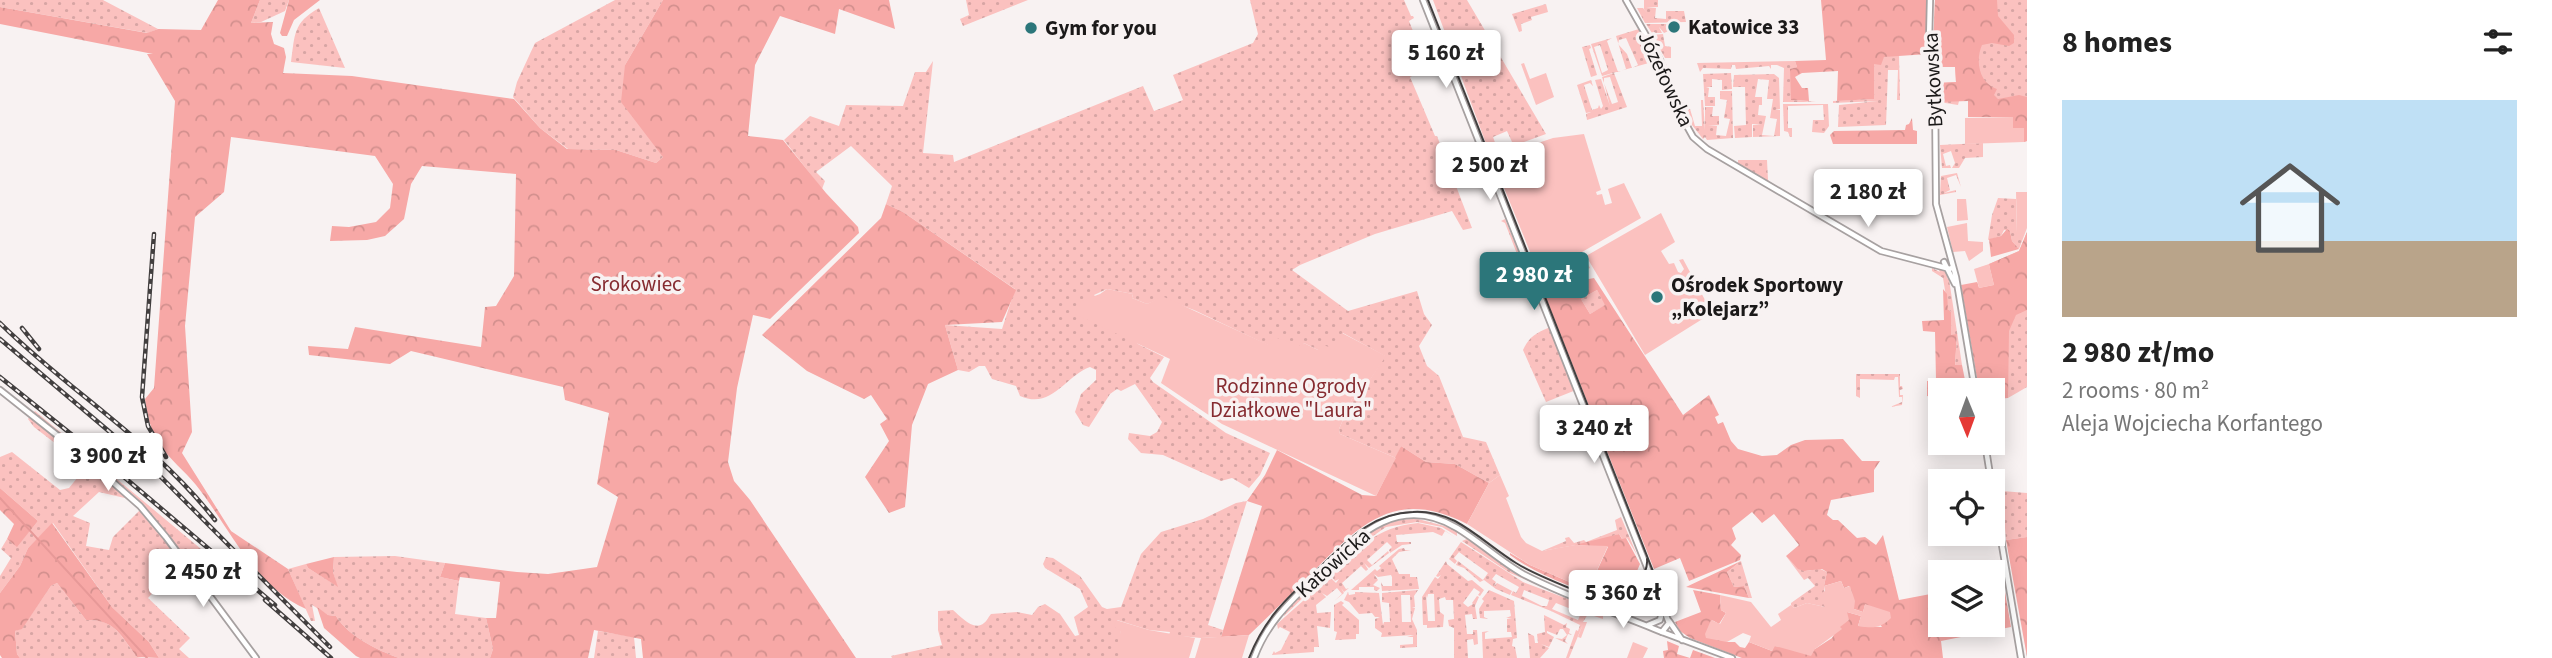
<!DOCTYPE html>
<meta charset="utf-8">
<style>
:root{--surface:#fff;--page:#f6f6f6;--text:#222;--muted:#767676;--accent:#2c767a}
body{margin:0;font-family:"Source Sans 3",sans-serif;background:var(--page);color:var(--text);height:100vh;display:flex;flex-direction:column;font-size:26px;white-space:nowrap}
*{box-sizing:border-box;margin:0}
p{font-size:23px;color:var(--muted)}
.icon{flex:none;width:38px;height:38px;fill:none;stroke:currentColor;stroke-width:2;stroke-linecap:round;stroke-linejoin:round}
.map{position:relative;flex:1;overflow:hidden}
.sheet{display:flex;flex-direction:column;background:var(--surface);width:525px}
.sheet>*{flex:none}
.needle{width:46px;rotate:179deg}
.buttons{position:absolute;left:1928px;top:378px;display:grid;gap:14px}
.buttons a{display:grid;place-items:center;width:77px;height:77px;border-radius:0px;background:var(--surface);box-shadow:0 4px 18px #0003;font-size:35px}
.price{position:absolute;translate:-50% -60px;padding:0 16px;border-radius:7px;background:#fff;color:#222;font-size:23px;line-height:46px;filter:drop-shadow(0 2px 4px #0008)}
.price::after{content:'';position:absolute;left:50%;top:42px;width:21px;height:16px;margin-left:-10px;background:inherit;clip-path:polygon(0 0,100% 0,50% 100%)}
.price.on{background:var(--accent);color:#fff}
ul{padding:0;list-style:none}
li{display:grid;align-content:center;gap:14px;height:371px;padding:0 35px}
li span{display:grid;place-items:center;height:217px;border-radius:0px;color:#555}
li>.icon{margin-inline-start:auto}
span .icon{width:126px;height:126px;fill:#fffc;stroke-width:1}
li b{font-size:30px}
h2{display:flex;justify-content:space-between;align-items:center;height:84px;padding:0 35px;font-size:30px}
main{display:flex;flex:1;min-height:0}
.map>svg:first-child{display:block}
.grass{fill:url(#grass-dots);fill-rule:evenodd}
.forest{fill:url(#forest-crowns);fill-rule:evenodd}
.garden{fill:#fbc1bf}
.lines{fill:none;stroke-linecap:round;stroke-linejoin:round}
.stream{stroke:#e79998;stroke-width:2}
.tertiary-casing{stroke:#a7a1a1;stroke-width:8}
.secondary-casing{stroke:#a7a1a1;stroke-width:8}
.tertiary{stroke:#fff;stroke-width:4.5}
.secondary{stroke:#fff;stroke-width:4.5}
.tram{stroke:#423f3f;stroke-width:2}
.rail-casing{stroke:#423f3f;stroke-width:4.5}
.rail{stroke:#f8f2f2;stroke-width:2;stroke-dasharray:5;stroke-linecap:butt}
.poi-dot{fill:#2c767a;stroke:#f8f2f2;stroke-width:2.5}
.labels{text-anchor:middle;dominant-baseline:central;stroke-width:7;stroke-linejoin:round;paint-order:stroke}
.poi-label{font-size:21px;font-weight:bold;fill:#1b1919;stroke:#f8f2f2;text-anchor:start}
.street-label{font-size:21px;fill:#1b1919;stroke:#f8f2f2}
.park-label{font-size:21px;fill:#862b30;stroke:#f8f2f2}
</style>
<main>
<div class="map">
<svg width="2027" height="658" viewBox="0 0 2027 658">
<defs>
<pattern id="grass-dots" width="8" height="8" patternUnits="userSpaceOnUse" patternTransform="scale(1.75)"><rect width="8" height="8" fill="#fbc1bf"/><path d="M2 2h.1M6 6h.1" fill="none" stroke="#d7a5a4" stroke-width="1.8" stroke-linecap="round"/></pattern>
<pattern id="forest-crowns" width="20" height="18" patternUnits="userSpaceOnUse" patternTransform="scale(1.75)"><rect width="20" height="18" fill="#f7a8a6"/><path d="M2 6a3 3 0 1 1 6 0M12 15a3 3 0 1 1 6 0" fill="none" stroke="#d3908e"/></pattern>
</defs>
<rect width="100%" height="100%" fill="#f8f2f2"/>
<path class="grass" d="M0,0h103l55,29 -10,4 -148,-26z
M260,0h29l-4,11 -24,11 -10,1z
M615,0h48l-38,65 38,92 -7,6 -40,-13 -48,-1 -28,-21 -27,-31 4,-15 18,-39z
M966,0h62l-65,26 -3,-7 9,-4z
M1250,0h154l7,16h2l1,2 -5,3 19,48 -18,8 25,59h2l35,92 -9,2 -11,-19 -77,23 -75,31 -8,5 56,41 69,-20 7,23 8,11 -13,21 8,20 12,10 24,61 23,5 14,33 -11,8 -34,-19 -29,-2 -25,-16 -5,12 -56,-24 -1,-5 13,-30 10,-7 23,-36 -42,-23 -8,16 -17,1 -14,-7 -1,3h-33l-76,-36 -33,-12 -14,6 -15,-6 1,-4 -26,-5 -13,6 44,49 26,13 -14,21 3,4 73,51 44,20 -10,22 -11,13 -17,-10 -11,3 -58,-26 -22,-2 -13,-14 1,-6 21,3 7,-4 5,-10 -27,-38 -14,7 -4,-2 -7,5 -21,33 -6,-2 -8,-13 6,-18 15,-14v-10l-6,-3c-25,9 -38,43 -70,29l-4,-10 -24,-7 -7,-13h-6l-10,6 -11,-2 -13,-45 57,4 13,-40 -112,-77 -17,-8 6,-18 -41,-40 -35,26 9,9 -3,8 -38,-49 26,-24 29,10 7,-21 57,1 12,-34h11l7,-11 -10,92 30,2 1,7 189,-76 11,25 29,-11 -10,-25 80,-32 5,-9z
M1433,0h34l79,134 -36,13 -1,-3 3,-2 -5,-11 -14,6 4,11 4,2 -9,4 -4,-5z
M1644,0h14v7h-12l10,1 -1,10 11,1v-8h18l2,11 -41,1 -8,-15h6l5,6 -4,-5z
M1935,0h92v141l-3,1v-14h-11l-1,-11h-44v-16h-9l-1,4 -19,-3 -1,-19 18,-1 -1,-15h-19l-3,-20z
M1546,4l2,8 -17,5 1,3 -11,4 1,7 -3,1 -7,-18z
M319,8l26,60 -54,-6c4,-28 2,-39 28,-54z
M1646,24h23l2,6 -7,3 -5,-6 3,6h-10z
M1639,29l17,32 -54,15 -11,-32 21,-6 -5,3 11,31 8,-3 -10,-33zM1626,38l12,27 -6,3 -5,-14 -9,-10 1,-4zM1600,45l8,25 -6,3 -8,-26z
M1663,34l2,12 6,1v11h-6l-13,-23z
M1590,45l1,3 -2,1 8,26 -6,2 -9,-30z
M1899,54l1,46h-3l1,-30h-10l-2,55 -48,2 1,-22 39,-4 -45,2v-2l40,-2v-35l11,-7z
M1795,61l2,6 -6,2 1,31 24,2h-33l1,-34 -7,-3h-6v4l-2,-3 -33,3 -1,-4h-3l-1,4 -28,-1 -3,4 -3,-9z
M1614,73l13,34 -40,13 -1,-6 5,-2 -5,1 -9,-28 14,-5 2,6 -3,-3 -6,2 8,25 6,-2 1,-3 2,4 2,-3 -8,-26 6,-1 9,27 -6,-23 8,21 6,-2 -8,-25 -6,1v5l-2,-6z
M1731,73l1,16 -10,1v-10l-10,-1v8h-6l3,1 -1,9h7v9h-10l-2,-32z
M1774,74l5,4 1,31h-5l5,1v26l-27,1v-12l8,-1h-9v13l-17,1 -1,-12 12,-1 -1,-38h-12l1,-12zM1758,79l11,1 -2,19h6l-3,19 7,1 -3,17 -12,-1 4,-19 -8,-1 1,-10h3v-8h-7z
M1720,91h12l1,47 -26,2 -2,-3 -2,2 -11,-14 -10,-23h6l7,24h7l-1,-26h2l2,30v-23h8l-1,9h7v9l-11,1h9l-1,9 10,1 4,-17 -6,-1 3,-18 -7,-1z
M1783,104h45l1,22 -5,7 -12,-1 1,-12h11l-1,-15 -35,1v22h4v9h-2l-2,-5 -4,-1z
M1983,143v14l-18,1 -6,10h-7l3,-5 -4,-12 -8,3 3,12 4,-1 1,3h-9l-2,-23z
M1738,160h29l1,20 8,8 -38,-23z
M1957,173l4,14 -5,-12 -9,3 3,12 -6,3 12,-3v2l-16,3 1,-19z
M1998,198l18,1 1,34 6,-5h4l-8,21 -7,-8 -2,-10 -6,-1 -3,6 -13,4 4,-25z
M1505,219l22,53 -3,2 -2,-4 -11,4 -1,-2 9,-13 -14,-36 -4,-2z
M2027,232v155l-19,11 -15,1v-9h-14l-2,-108 2,6 15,-3 -5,-21 30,-13z
M1937,267l8,2 3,7 -1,2 2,1 13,86 -7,1 2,-31h-6v-23l-3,-3 -5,-31 -11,-7v-3l8,4z
M1597,290l9,15 -16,9 -9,-15z
M1548,328h3l25,62 -30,12 -23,-52c6,-13 13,-17 25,-22z
M1856,374h44v12h2l1,3 -3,1v5h3l-1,10 -12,2 12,-5v-5h-3l-1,-20h-3l-1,3 -34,-1v19l-4,-2z
M35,411l166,138 -13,13 -54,-65 -101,-84z
M30,416l99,83 -30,-7 -26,24 17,7 -4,23 23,4 4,-13 27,-27 -6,-6 4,3 50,63 -7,-7 -33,35 42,40 -11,11 10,9h-30l-10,-16 -37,-35 -59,-84 -25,25 -8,18 -20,27v-17l11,-18 -10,-9 6,-10 10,7 21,-25 -38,-33v-31l12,-5 48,38 9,-2 17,-21 -52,-40 -6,-8z
M2002,491l25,2v44l-21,3z
M1247,501l-39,124 15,5 -2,7 -20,1 -32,-3 1,-3 -21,-2 -32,-10 4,10 -2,28h-227l-1,-2 51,-11 -4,-15v-19l15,-1c7,6 21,22 31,13 3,-2 4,-6 7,-9l26,-2 15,3 6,-8 7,-3 15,10 15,22 4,-1 -5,-18 14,-10 -8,-18 -35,-21 -2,-4 3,-7 7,1 27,18 22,31 5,2 14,-2 20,-53 20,-22 42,-13 33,-16z
M1621,517l16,38 -10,-17 -4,2 -4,-6 -20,7 -57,10 24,-10 -1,-3 4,-1 5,6 10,-3 2,2 31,-12 -2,-10z
M1418,519l34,9 5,3v5l-15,-9 -25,-5 -31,5 -33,23 -69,66 -1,-3 -7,11c6,-18 85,-89 104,-98 12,-6 25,-7 38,-7z
M1418,523l23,5 15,10 -11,-7 -3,5 -9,-4 -37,3 1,7h14v2l-9,1 -12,8 -1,-3 3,-3 -5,-5 -20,18 5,5 16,-14 1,2 -20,15 -5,-5 4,6 -2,2 -5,-5 -19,17 4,6 3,-1 -5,4 -3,-4 3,5 -11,9 -1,1 10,-9 -5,-6 -10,8 -5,-3 4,4 -10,8 1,8 14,-1 -1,16 -13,-2 2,21h-5v5l-42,3 2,-4 1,2 6,-3 9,-18 -10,-5 -2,2 -1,-5 53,-47 6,6 3,-4 -4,2 -4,-5c27,-28 45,-49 87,-53z
M1467,539l52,35 52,25 -61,-26 -48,-32z
M1461,542l62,40 80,30v7l-15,-5 -5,8h4l-6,16 -3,-1 5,-13 -14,34h-3l10,-28 2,1 2,-6 -29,-14 -40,-16 2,-4 3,2 3,-6 -23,-13 -4,5 4,3 -2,4 3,-3 15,8 -2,4 -14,-6 -12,-9 -4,2 -16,-14 -8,-3 2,-4 25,19 5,-7 -29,-21 -5,6 3,3 -2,3 -6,-5zM1524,590l25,10 -2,6h-5l-20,-10zM1556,603l25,10 -3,7 -26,-11z
M1404,548l1,2h6l-12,2 -7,7 7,15h11v3h7l2,12 -37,2 -1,-9 2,4h9v-9l-1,-2 -13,2 -4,-3 4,6 -5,5 7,3 -3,3 -3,-1v-3h-15v3h-8l24,-21 2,2 4,-3 -2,-2 20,-17z
M395,556l50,7 -5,14 19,4 -4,33 31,4 7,31 -3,9h-91c-22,-8 -51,-22 -63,-42l-8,-1 -16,-10 3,16h-4l-23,-52 18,-5 2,4 29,18 -4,-14 1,-15z
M1786,556c10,11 16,19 32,12l9,4 -3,14 1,21 -18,-4 -13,5 -3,-3v-2l24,-17 -7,-8 -4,2z
M1446,561l1,3 21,17 4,-1 12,10 -4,6 -2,-1 2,-3 -6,-4 -11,15 5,4 5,-3 -1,-1 5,-7 2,1 -4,9 2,13h-4l-1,-5 -7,1 2,19h6v-4h4l1,14 -4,1 -1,-6 -6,1 1,18h-14v-30l-5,-2 -1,-6 6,-1 -1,-19h-7l-1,-3 -6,2 1,13 4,3 -1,12 -16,1v-3h-4l-1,-28 13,-20 3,2 3,-4 -3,2 -2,-1zM1426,594l1,4 1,-4h6l1,27h-7z
M1741,561l11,37h-3l-5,-12 -10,1 -7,-15z
M57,583l29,37c29,-1 34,15 51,37l5,1h-122l-3,-4 -2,-23 7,-3 29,-42z
M1418,590l-4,6 1,11 -3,1h3l-3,11 5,11v17l-17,1v-3l13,-1v-7h-6l7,-2 -33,2 1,-4 -7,-5v-9l5,-2h-5l-3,-4 -13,1 -10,-12 -5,-2 4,-8 1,3 6,-1v-2l24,1 4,32 1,-3h6l-1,-19 -7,-1v-9zM1401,595h9l1,27h-9z
M1489,590l25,11 3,37 -4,1 -1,7 3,1 2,11h-34l-1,-26 7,-1 -4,2v6l27,-2 -1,-5h-4v-13l5,-1h-6l5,-2 -1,-6 -26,1v6l4,2 -8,-1 -1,-9 5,-8 -2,-2z
M1341,601l3,2 -2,2 17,15v14h-3v5l-21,1 2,-8 -3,-1v-26z
M1544,615l20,10 3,-2 -1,4 4,2 -1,4 3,2 -4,-1 -3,7 3,3 -13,-6 7,1 5,-4 -4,-6h-3l-3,6 -10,-4v2l7,4 -5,10 -8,-3 8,4 -9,10h-10l-2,-25 6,3 1,7h3l-1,-9 8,-2z
M598,631l36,6 2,21h-42z"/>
<path class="forest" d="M218,0h42l-9,23 22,-1 -2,12 3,10 10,4 2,9 -3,16 69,3 162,23 26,29 27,21 49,1 40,13 7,-6 -42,-55 4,-37 38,-65h226l6,29 -56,-20 -4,25 -55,-18 -25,49 -7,71 35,4 43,53 32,34 1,6 -89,86 -17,-4 -16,73 -9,74 6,19 16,19 106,158h-213l-2,-19 -47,-9 -6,28h-98l3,-9 -7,-31h10l4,-36 -40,-5 -1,4 -19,-4 5,-14 72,9 31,2 49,-7 21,-70 -21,-13 12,-71 -44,-13 -2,-13 -152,-36 -21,13 -81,-9 -1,-9 40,3 7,-22 126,20 4,-40 11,-1 18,-30 2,-102 -94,-8 -11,18 -7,35 -19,17 -18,4 -37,1 2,-15 17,1 27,-5 14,-14 3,-24 -18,-28 -144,-19 -7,55 -29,25 -10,109 7,106 -10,21 49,78 57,38 18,40c-52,-23 -76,-81 -110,-124 -11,-14 -26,-25 -36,-40 -9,-14 -13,-29 -15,-46l9,-11 21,-287 -28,-47h6l-153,-30v-17l147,26 11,-4 43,1z
M289,0h31l-26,20 -7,16h-5l-2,-3z
M1821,0h107v54l-44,3 -3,8 -7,-1v35l-37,2 1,-30 -36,2 -7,4 7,11h6l1,13 -18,-1 -1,-31 7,-2 -2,-6 31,-1z
M1935,0h62l1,16 16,19v8l-5,3 -17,-3 -10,2c-7,16 -3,38 15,44l-3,6 4,4 21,-4 8,2v44l-3,1v-14h-11l-1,-11h-44v-16l-29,1 -1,-19 18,-1 -1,-15h-19l-3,-20z
M1912,118l1,12 4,1v13h-84l-3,-9 4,-4 71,-1 1,-5 3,-1z
M886,204l17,8 113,78 -14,32 -57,3 13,45 -30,14 -16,41 -7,82 -16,6 -24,-36 24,-36 -9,-17 7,-5 -16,-24 -7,4 -57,-28 -45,-36 119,-117z
M2007,229l3,2 2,10 7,8 -28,8 -2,-18 12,-3z
M2027,232v78l-11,5 -7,16 -1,67 -15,1v-9h-14l-18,-105 16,-3 2,6 15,-3 -5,-21 30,-13z
M1581,278l8,1 5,-1 89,137 26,-20 10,20 -4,2 3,7 5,-2 8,19 7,8 24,7 15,-1 14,-10 14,-5 38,-1 19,22h18l-6,9v22l-43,8 -4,15 6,5h5l19,18 8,-1 11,8 7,-10 16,65 42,-8v33h52v-43l10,-2 8,47 -70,14 2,17h-201l-52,-20 -10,-7 -5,-9 26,-10 -8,-22 27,5 1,15 5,3 -7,11 -7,-4 15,22h8l5,5 5,1 4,-6 23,9 2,-5 41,3 17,-11 15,-26 14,4 -3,10 24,1 -17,-22 -2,7 -9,-3 -5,-23 -5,2 -3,-7 -17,5 3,-14 -5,-3 -18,2 -6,-2 -12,-13 13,-11 -25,-31 -12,9 -10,-11 -20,16 4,11 -5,6 10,10 -1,5 -51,21 -9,-23 -26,11 -108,-271 3,-1 -1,-6zM1597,290l8,15 -15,9 -9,-15z
M1943,289l4,5 1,15 3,3v23l6,-1 -2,31h7l5,25h-26v53h31l-37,7 -2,-53 -6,-1v-15l9,-1 -1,-48 -12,-1 -1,-10 22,-1z
M1401,446l25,16 29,2 34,19 -22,41c-70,-36 -105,-2 -153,47 -21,21 -43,43 -65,64l-28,2 41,-131 -15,-5 18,-26 12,-25 85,45 14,1z
M0,488l38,33 -21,26 -10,-8 7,-15 -14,-14z
M52,523l60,84 37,35 10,16 -22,-1c-16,-21 -22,-38 -51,-37l-29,-37 -6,3 -29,43 -7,2 2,23 3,4h-18l-2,-3v-62l20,-27 8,-18z
M1619,534l3,5 4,-1 14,26 -10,24 -5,-3 -3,6 2,7 -13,4c-34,-14 -71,-25 -101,-47v-2l20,12 58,25 20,-43 -33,-2z
M2027,537v120l-21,-117z
M334,557l-1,15 5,15 -30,-19 -2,-4z
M1741,561l-14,11 7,15 10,-1 5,12 -63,-11z
M317,607l11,8 8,1c12,20 41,34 63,42h-39l-4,-2 -32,-28z
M1667,641l12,5 -2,8 13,4 3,-8 22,8h-51l-1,-7 5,-1z"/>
<path class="garden" d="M1524,63l6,16 16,-6 8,24 -18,8 -15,-41z
M2013,117v11h11v14l-59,2v-26z
M1584,134l17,56 -5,2 1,3 5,-1 3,11 7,-2 -4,-14 16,-6 17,35 -59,34 8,16 -46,18 -44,-108 36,-14 -10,-17 27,-9z
M2016,192h11v36h-4v5l-6,1z
M1957,199h9l2,21 -11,1z
M1661,213l14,29 -14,9 8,13 5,-1 4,9 3,1 3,-4 -5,-9 4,-1 29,54 -67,42 -59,-99z
M1967,223l1,18 15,1v9l-14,10 -4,-10 -12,1 -6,-25z
M1989,264l5,21 -15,3 -5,-19z
M1107,289l26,5 -1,4 15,6 15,-8 107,49 5,-8 28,9 2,-3 14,7 3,-6 13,5 8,-16 44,23 -24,36 -10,7 -13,30 1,5 56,24 -20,38 -154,-72 -61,-41 9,-24 -95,-45 6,-13 19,-7z
M1500,475l9,21 -3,2 15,39 5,6 16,8 33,-6 33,1 -20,44 -58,-25 -63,-41 22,-41z
M1841,581l3,7 6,-2 5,15 -1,8 9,3 2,-8 25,8 1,6c-11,11 -18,10 -33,8l3,-10 -14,-4 2,8 -9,7 2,2 -27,20 -4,7 -36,-10 -3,5 -23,-9 2,-6 -8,-3 -16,9 -21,-4 -1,-4 6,-14 9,4 6,-11 -5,-3 -1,-15 31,7 20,25 10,-7 -3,-6 13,-9 3,3 13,-5 18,4 -7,-12 7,-4 -1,-5z
M1116,620l33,10 46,8 -6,20h-70l-1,-18 3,-9 -7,-4z
M1249,635l-7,23h-47l6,-20z
M1633,642l15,6 -5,10h-16z"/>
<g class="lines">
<path class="stream" d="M0,498l147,160"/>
<defs>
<path id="tertiary" d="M1626,0l34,60 28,68 5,9 14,12 174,102 69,18 3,-2
M1930,0l-1,41 6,46 1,117 20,73 19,113
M1944,262l11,22
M0,390l82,65 58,51 26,31 90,121
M1985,443l6,38
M1993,492l28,166
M1669,621l13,19
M1662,632l70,26"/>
<path id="secondary" d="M1648,625l12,-5 3,-12
M1254,658c13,-36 38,-58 64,-84 40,-39 80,-81 139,-46 23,14 43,33 66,46 44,23 93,39 139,58l7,-9 -246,-623"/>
</defs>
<use href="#tertiary" class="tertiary-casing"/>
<use href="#secondary" class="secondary-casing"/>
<use href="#tertiary" class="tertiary"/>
<use href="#secondary" class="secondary"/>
<path class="tram" d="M1612,603c17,2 37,-29 35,-44
M1249,658c16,-41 40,-62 71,-91 28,-27 52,-54 93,-55 15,-1 29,3 42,9 22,12 40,29 61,42 17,11 118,54 134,51 6,0 9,-5 12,-9l-2,-16 -232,-589"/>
<defs>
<path id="rail" d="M154,234l-12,163 6,29 18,31
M0,323c70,69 154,119 215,197
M22,328l17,21
M0,339l150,127 180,181
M0,377l111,89 164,139
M265,600l66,58"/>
</defs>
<use href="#rail" class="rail-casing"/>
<use href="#rail" class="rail"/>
</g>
<g class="poi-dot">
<circle cx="1674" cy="27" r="7"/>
<circle cx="1031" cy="28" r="7"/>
<circle cx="1657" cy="297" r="7"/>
</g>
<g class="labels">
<g class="poi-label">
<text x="1688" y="27">Katowice 33</text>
<text x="1045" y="28">Gym for you</text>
<text x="1671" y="285">Ośrodek Sportowy<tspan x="1671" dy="24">„Kolejarz”</tspan></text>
</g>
<g class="street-label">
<text transform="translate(1666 79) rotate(65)">Józefowska</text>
<text transform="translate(1933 80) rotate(-93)">Bytkowska</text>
<text transform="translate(1333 563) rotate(-42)">Katowicka</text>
</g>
<g class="park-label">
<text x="636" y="284">Srokowiec</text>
<text x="1291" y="386">Rodzinne Ogrody<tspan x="1291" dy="24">Działkowe "Laura"</tspan></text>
</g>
</g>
</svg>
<div class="buttons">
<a><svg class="needle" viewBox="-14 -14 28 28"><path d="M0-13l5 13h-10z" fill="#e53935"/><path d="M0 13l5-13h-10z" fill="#767676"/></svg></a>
<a><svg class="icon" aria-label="locate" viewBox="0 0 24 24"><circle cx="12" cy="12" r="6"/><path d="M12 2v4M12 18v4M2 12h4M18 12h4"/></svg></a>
<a><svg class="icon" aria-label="layers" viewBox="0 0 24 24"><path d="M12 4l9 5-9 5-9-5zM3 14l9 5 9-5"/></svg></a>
</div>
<b class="price" style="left:1446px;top:90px">5 160 zł</b>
<b class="price" style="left:1490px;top:202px">2 500 zł</b>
<b class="price" style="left:1868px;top:229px">2 180 zł</b>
<b class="price on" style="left:1534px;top:312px">2 980 zł</b>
<b class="price" style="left:1594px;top:465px">3 240 zł</b>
<b class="price" style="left:108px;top:493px">3 900 zł</b>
<b class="price" style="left:203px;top:609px">2 450 zł</b>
<b class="price" style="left:1623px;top:630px">5 360 zł</b>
</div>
<section class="sheet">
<h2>8 homes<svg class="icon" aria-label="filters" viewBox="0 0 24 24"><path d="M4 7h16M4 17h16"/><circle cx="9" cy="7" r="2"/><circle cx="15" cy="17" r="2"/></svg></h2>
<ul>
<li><span style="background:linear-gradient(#bfe0f5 65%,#b9a48a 0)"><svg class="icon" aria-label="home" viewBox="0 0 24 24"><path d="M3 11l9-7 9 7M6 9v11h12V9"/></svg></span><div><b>2 980 zł/mo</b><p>2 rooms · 80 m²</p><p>Aleja Wojciecha Korfantego</p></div></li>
</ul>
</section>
</main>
